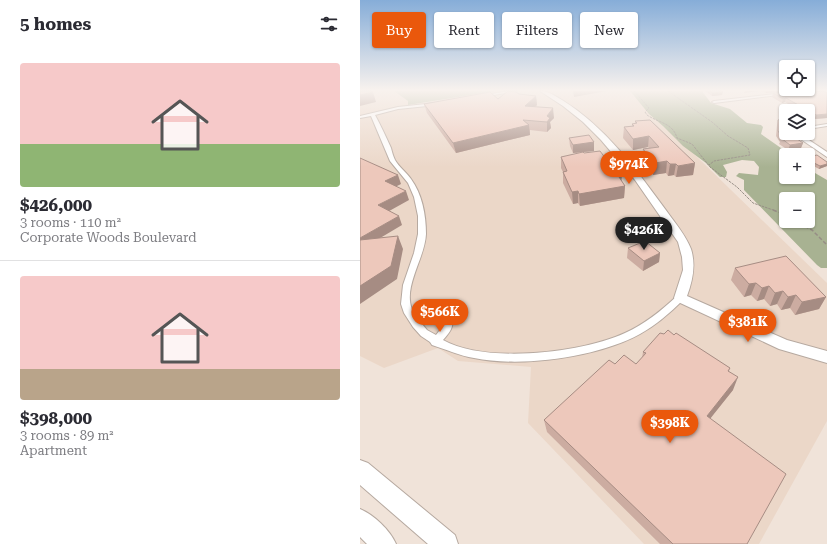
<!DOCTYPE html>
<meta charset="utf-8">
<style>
:root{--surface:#fff;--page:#f7f7f7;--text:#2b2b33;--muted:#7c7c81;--line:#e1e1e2;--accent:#ea580c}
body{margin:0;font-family:"Roboto Serif",serif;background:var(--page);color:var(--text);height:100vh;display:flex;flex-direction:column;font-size:15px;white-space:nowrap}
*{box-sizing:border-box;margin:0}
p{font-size:13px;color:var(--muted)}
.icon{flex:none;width:22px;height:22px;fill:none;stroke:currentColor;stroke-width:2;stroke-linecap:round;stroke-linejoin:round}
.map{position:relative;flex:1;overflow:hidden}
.details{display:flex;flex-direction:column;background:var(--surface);width:360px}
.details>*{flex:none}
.banner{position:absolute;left:12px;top:12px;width:380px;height:36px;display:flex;gap:8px}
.fabs{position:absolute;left:419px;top:60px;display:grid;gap:8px}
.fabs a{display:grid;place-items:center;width:36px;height:36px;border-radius:4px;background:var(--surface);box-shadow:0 1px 3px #0004;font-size:20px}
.price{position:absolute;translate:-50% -34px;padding:0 9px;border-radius:14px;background:var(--accent);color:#fff;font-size:13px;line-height:26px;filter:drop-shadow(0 1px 2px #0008)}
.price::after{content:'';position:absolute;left:50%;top:24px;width:12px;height:9px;margin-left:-6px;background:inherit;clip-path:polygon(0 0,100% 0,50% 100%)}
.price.current{background:#222;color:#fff}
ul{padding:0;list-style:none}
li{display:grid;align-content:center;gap:8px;height:212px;padding:0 20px}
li+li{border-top:1px solid var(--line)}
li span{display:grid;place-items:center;height:124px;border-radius:4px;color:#555}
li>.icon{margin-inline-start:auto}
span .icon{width:72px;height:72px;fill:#fffc;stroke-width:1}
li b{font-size:17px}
h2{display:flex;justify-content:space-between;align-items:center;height:48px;padding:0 20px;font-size:17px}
.pill{padding:0 14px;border-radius:4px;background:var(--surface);box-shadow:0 1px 3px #0004;font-size:14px;line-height:36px}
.pill.current{background:var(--accent);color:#fff}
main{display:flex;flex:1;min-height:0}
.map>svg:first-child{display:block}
.built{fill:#ebd7c8}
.forest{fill:#a8b292;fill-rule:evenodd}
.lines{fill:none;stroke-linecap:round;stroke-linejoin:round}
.street-casing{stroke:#b6a9a0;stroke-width:2}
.secondary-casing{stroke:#b6a9a0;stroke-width:2}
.highway-casing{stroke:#b6a9a0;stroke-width:2}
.path-far1{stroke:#968d85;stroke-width:1;stroke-dasharray:2.5 1;stroke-linecap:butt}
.path{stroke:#968d85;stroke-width:1.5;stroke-dasharray:4 2;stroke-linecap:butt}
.street{fill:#fff;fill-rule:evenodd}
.secondary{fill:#fff;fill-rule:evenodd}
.highway{fill:#fff;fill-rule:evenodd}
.wall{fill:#ccaca1}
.shaded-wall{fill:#a68c83}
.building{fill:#edc8bb;stroke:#a68c83}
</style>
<main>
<section class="details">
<h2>5 homes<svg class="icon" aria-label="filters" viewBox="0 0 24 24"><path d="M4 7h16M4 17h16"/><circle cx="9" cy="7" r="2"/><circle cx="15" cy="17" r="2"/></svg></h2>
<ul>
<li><span style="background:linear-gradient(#f6c9c9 65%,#8fb573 0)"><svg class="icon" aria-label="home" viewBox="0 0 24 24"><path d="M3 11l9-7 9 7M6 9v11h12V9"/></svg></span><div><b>$426,000</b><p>3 rooms · 110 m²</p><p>Corporate Woods Boulevard</p></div></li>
<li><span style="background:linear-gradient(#f6c9c9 75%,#b9a48a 0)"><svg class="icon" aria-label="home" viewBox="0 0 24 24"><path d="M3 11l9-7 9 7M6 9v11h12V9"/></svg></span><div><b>$398,000</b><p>3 rooms · 89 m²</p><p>Apartment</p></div></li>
</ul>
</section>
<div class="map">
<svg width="467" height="544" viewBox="0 0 467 544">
<rect width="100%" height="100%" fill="#f0e3d9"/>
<path class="built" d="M0,91h34l14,10v4l88,-14h133l198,192v138l-68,123h-115l-116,-121 3,-56 -73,-6 -20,-13 -54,20 -24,-12z"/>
<path class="forest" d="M34,91h102l-88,14v-4z
M270,91h72l9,12 19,6 17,14 14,2 2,2 -2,7 30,21h-5v22h22v-6l7,2 12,7v88h-6l-4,-3 -73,-75v-10l-8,-4 3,-3 19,2 1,-8 -5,-6 -12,-1 -19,5 4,7 -1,5h-6l-14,-14 -23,-17 -20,-20 -14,-12zM426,199h22v22h-22z"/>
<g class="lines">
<defs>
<path id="street" d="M148,91h9l-35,6 -2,-1z
M440,91h11l-97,12 -2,-1 2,-1z
M75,103l2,1v1l-39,4 -23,6c6,11 11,22 16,33 1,4 2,8 4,12 4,7 11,12 16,19 11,15 15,36 15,55 -1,27 -29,59 -9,84l12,-6h19c8,12 4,18 -5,28 43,24 139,13 182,-7 20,-9 36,-22 52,-37h6l1,2 -1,2c-13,13 -27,25 -43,34 -42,23 -118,34 -166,24 -14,-2 -29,-9 -42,-13l-2,-3 -9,-6 -8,-9 -9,-14 -3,-9 2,-19 11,-32 4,-19v-18l-4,-19 -6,-14 -18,-22 -19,-45 -11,2v-2l38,-9zM71,318h12v8l-7,9 -9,-5 -5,-6z
M467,124v2l-19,3v-2z
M437,133h6l3,5 21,14v5l-25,-17z"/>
<path id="secondary" d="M180,91c9,0 15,5 22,9 44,27 76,72 106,113 8,11 18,23 23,36 5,16 2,31 -4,47l100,44 40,11v12l-48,-14 -103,-48 -2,-3 9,-28 -1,-13 -4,-15 -43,-62 -34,-40 -18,-18 -20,-16z"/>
<path id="highway" d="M0,460l8,3 87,72 3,9h-30l-68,-59z
M0,509c14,6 30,21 36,35h-29l-7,-7z"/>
</defs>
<use href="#street" class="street-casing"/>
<use href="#secondary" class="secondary-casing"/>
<use href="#highway" class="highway-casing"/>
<path class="path-far1" d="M274,91l15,17 -4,4 2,3c12,8 26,8 30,23l15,6 18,23 27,20 16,16 23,8
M308,91l44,31 16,14 20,12 2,7 -36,6 -5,4"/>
<path class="path" d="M413,210l13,5
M434,221l18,9 15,15"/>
<use href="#street" class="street"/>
<use href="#secondary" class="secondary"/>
<use href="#highway" class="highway"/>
</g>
<path class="wall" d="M345,91h17v4l-10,1z
M401,91h19l-1,1 -13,1z
M413,93l19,1 35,-1v25l-13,1 -6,-3v-5h-8l-15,-9 -3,1 -10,-6z
M159,94l17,2 1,9 -2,2 19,11 -4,4 1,6 -4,4 -17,-2v5l-74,18 -29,-40 -3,-9 74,-5z
M418,120l5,18 20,5 -2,5 -13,2 -9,-6 1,-2 -4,-6 1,-11z
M275,121l60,42 -2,12 -17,2 -2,-2 -6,1 -2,-3 -13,2 -11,-15 1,-11 6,-1 -1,-1 -15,3 -10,-12 1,-11 8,-1v-2h3z
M209,138l25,4v9l-21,2 -3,-7z
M224,153l22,6 5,2 11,12 -1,8 4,5 -1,12 -44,8 -2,-3 -5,1 -10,-21v-11l-2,-4v-11z
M448,157l19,5v4l-8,3 -11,-6z
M268,248l32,5 -1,9 -16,9 -16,-13z
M375,268l91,29 -7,12 -24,6 -5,-7 -9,2 -4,-6 -7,2 -6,-7 -7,2 -6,-6 -7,2 -13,-17z
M304,334l10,1 56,33 -1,3 4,19 -23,28 37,126h-87l-113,-112 -3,-12 71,-56h21l6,-6 1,-6z"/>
<path class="shaded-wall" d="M213,91h34l-33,6z
M385,91h15l-16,2z
M406,91h14l-1,1 -13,1z
M13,92l3,10 -16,4v-11z
M363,92l-1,3 -10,1v-3z
M176,96l1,9 -11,10 -1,-9z
M426,98l-1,4 -3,1 1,-4z
M193,108l1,10 -4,4 1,6 -4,4v-16z
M467,114v4l-13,1 2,-4z
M169,125l1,10 -74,18 -3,-10z
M289,136l-1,11 -15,3v-11z
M234,142v9l-21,2v-8z
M443,143l-2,5 -13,2 2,-5z
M307,161l-1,12 -13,2 2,-12z
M335,163l-2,12 -17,2 2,-11z
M310,164h6l-2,11 -6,1z
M467,164v2l-8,3 1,-3z
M260,173h2l-1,14 4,-1 -1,12 -44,8 -1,-12 40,-17z
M38,175l3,9 -12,6 -4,-9z
M46,191l3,9 -27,15 -4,-10z
M218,191v12l-5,1 -1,-12z
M39,216l3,9 -42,25v-12z
M38,236l5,13 -6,30 -37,25v-18z
M300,253l-1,9 -16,9 1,-10z
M396,283l-5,12 -7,2 5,-13z
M409,286l-5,13 -7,2 5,-13z
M423,291l-6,13 -7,2 5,-13z
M436,295l-6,13 -9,2 7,-13z
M466,297l-7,12 -24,6 7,-13z
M378,377l-5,13 -31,39 5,-13z"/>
<path class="building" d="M0,91h11l2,1 -13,3z
M148,91l8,1 3,2 17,2 -11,10 28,2 -6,8 3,2 -3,4 -24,-2 6,5 -76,18 -29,-39 66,-12 8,7z
M350,91h12l1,1 -11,1z
M463,91l4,2v21l-11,1 -30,-17 -3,1 -10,-6 14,-1 5,2z
M424,117l-1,21 10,-2 10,7 -13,2 -9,-7h2l-5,-7v-11z
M290,120l45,43 -17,3 -2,-2h-6l-3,-3 -12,2 -12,-14 16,-2 -10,-11 -16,3 -9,-12 10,-1 -2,-2 5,-1 -2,-2z
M229,135l5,7 -21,3 -4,-7z
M240,151l6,8 3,-1 2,3h3l8,12h-2l2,3 -3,1 6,9 -46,8 -1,-3 -6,1 -9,-20 4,-1 -6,-14 22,-5 1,1z
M457,155l10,7v2l-7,2 -12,-6v-3z
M0,158l38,17 -13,6 21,10 -28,14 21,11 -39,22z
M38,236l-7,30 -31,20v-46z
M285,241l15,12 -16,8 -16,-13z
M426,256l40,41 -24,5 -6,-7 -8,2 -5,-6 -8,2 -6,-7 -7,2 -6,-5 -7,1 -14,-16z
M308,330l6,5 2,-2 54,35 -2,3 10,6 -31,39 79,58 -39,70h-74l-129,-124 65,-60 6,4 9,-9 12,9 10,-11 -3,-1 17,-19 4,1z"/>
<linearGradient id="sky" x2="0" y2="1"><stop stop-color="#86add8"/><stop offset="0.54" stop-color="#f8f2ee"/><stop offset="1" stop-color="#f8f2ee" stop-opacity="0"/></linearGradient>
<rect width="467" height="167" fill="url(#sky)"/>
</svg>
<div class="fabs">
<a><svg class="icon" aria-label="locate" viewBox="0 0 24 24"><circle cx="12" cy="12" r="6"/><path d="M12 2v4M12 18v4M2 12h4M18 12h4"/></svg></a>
<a><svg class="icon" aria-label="layers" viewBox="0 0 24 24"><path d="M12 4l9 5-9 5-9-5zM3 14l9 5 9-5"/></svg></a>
<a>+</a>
<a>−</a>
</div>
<b class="price" style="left:269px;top:185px">$974K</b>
<b class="price current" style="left:284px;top:251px">$426K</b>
<b class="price" style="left:80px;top:333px">$566K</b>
<b class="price" style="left:388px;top:343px">$381K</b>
<b class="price" style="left:310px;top:444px">$398K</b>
<div class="banner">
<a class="pill current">Buy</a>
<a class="pill">Rent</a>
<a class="pill">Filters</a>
<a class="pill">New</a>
</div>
</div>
</main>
